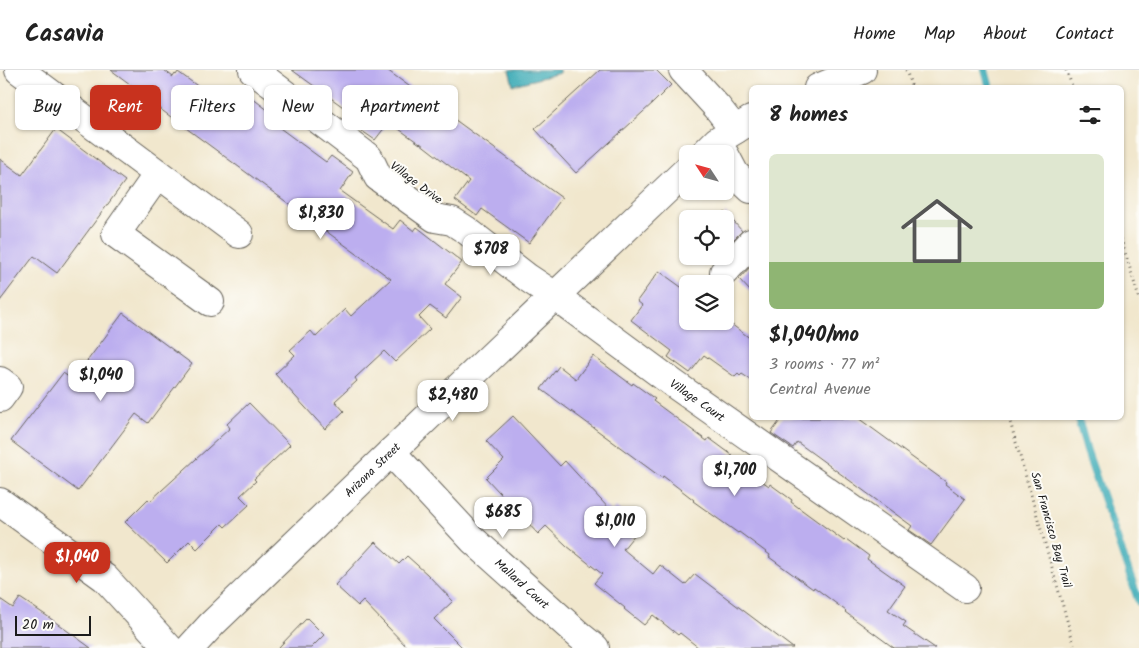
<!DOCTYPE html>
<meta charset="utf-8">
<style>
:root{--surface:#fff;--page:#f2f2f2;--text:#222;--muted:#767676;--line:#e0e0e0;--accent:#c8321e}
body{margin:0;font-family:Kalam,sans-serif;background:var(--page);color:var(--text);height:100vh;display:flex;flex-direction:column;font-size:19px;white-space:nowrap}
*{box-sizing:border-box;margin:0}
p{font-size:16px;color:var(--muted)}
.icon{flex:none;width:28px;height:28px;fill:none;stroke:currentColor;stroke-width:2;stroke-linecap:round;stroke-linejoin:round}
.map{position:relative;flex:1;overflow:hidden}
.drawer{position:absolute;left:749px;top:15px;width:375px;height:335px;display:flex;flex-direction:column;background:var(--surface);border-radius:8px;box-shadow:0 1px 4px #0004}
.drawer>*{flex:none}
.guide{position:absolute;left:15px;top:15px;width:475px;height:45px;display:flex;gap:10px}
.needle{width:32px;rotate:306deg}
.tools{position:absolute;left:679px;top:75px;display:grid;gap:10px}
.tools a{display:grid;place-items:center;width:55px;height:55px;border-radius:8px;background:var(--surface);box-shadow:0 1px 4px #0004;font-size:25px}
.scale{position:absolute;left:15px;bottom:12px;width:76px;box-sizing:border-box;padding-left:5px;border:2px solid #1c1c1c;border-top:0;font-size:14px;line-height:18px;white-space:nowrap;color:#1c1c1c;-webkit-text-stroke:4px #fdfcf7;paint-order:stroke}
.price{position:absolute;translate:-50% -42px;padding:0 11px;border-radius:10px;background:#fff;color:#222;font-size:16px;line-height:32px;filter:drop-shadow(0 1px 2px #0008)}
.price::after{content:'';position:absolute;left:50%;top:30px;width:15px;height:11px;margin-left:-8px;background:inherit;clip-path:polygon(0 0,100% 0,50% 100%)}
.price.current{background:var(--accent);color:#fff}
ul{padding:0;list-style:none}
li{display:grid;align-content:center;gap:10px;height:265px;padding:0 20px}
li span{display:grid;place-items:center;height:155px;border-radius:8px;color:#555}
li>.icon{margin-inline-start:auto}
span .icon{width:90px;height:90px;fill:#fffc;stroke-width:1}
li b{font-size:21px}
h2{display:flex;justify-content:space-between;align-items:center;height:60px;padding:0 20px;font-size:21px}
.pill{padding:0 18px;border-radius:8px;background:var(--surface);box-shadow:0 1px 4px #0004;font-size:18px;line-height:45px}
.pill.current{background:var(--accent);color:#fff}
header{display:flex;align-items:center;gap:30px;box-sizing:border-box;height:70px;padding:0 25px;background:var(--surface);border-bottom:1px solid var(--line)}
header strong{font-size:24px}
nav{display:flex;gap:28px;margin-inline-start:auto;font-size:18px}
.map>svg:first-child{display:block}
.water{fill:#3aaab6;stroke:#2b6369}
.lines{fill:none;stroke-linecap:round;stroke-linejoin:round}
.stream{stroke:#3aaab6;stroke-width:8}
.building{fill:#bcaeef}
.minor-casing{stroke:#67635a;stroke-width:30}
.path{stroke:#67635a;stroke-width:3;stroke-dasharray:1 4;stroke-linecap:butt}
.minor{stroke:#fff;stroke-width:28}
.labels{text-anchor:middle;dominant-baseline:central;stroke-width:4;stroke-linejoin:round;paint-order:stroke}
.street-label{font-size:12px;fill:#1c1c1c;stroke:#fdfcf7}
</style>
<header>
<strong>Casavia</strong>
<nav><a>Home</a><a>Map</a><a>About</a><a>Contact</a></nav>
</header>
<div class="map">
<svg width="1139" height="578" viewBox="0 0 1139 578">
<rect width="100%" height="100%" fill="#fdfcf7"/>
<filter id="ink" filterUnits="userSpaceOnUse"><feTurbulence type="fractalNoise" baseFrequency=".02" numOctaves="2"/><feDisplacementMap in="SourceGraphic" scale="10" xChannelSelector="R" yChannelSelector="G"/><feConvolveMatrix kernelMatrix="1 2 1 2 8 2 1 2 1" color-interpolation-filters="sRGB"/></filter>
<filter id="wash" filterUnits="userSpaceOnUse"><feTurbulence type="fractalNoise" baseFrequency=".0096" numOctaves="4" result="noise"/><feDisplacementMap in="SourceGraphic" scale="20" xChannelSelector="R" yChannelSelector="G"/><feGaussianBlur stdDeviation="1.12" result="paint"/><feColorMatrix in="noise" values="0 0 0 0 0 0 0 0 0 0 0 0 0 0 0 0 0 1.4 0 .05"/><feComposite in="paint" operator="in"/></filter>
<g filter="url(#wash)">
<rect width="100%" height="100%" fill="#f1e7cd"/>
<path class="water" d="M509,0h50l1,3 -47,12z"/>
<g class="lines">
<path class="stream" d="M985,0l5,18
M1078,348l9,33 52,151"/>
</g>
<g id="blocks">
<path class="building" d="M111,0h53l9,7 2,-3 1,1 2,-3 61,44 13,-18 21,16 -4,6 23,17 34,25 5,-6 22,16 -13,19 53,38 7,-9 14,11 3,-4 45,35 -17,22 17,13 -16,21 -16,-12 -11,11 11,12 -35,33 -11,-11 -29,27 2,3 -22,20 9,10 -19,18 -50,-55 20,-19 -5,-5 21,-19 5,6 29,-28 6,7 40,-37 -258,-190 1,-2z
M292,0h95l175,128 -33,45 -47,-34 -5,7 -22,-16 14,-19 -49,-38v1l-31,-22 -14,18 -23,-16 5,-7z
M600,0h56l15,15 -17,17 -78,71 -41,-44z
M56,59l69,52 -68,92 -23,-17 -34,45v-142l22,16z
M725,142l17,19 -17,17z
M751,196v26l-12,-13z
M659,201l29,21v29h39l24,18v41l-9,-6 -2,2 -2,-2 -3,3 -31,-22 -14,18 -22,-16 4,-6 -41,-31 11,-15 -5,-4z
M123,243l69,51 -44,59 -12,-9 -58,77 -67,-50 52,-68 10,7z
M593,286l39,29 1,-2 22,16 -2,2 54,40 2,-3 23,17 -2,3 39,28 1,-2 22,16 -1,2 53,39 2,-2 23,17 -2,3 38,27 -17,24 18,12 -3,4 32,22h-41l-49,-36 1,-1 -32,-24 -1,2 -44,-32 1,-2 -31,-23 -1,1 -45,-32 1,-1 -31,-24 -1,2 -121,-89 18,-23 17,13z
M249,333l41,42 -36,34 2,2 -16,15 9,9 -24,22 -3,-3 -25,25 -8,-8 -22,22 -42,-41 23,-23 2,2 80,-73 -3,-4z
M513,346l47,50 5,-5 47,51 4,-5 24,21 -17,21 30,25 7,-9 25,20 10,-11 98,74h-94l-19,-15 -2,2 -25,-20 -9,10 -20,-16 1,-1 -31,-25 8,-9 -35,-28 -21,-20 -8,8 -52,-56 18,-18 -18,-19z
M782,348h76l88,64 -1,2 20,15 -34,46 -22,-15 3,-4 -115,-84 -4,6 -22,-15z
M375,472l24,22 8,-8 20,18 26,27 -19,18 29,29h-55l-45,-47 -5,5 -23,-21z
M20,528l27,18 44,32h-91v-49l13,9z
M307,548l17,17 -13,13h-33z"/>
</g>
</g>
<g filter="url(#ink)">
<use href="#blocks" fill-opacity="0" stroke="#67635a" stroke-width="1"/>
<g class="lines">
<defs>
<g id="minor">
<path d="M19,0l220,164"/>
<path id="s1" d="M253,0l116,88 9,19 57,41 17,3 14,9 62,48 27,18 119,88 291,204"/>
<path d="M683,0l34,37 18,23"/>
<path d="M818,18l44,-18"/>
<path d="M704,84l13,-13 34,-21"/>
<path d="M725,85l10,19 16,15"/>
<path d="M158,104l-42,60 94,68"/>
<path d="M724,202l27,-29"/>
<path d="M0,311l8,6 -8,11"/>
<path id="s2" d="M391,382l82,88 107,96 15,12"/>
<path d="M0,432l105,76 64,70"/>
<path id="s3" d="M190,578l22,-24 179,-172 297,-283"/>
</g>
</defs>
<use href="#minor" class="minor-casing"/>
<path class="path" d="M906,0l6,18
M1066,0l7,18
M1121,169l18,59
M1009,348l66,230"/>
<use href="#minor" class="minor"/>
</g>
</g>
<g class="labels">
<g class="street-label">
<text transform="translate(416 113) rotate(37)">Village Drive</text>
<text stroke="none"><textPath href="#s1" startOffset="558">Village Court</textPath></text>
<text stroke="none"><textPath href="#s3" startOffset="255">Arizona Street</textPath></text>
<text transform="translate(1051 460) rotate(74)">San Francisco Bay Trail</text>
<text stroke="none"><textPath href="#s2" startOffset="186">Mallard Court</textPath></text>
</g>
</g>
</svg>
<div class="tools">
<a><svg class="needle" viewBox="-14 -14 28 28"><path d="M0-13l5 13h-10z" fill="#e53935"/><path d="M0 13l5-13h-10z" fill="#767676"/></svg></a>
<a><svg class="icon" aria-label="locate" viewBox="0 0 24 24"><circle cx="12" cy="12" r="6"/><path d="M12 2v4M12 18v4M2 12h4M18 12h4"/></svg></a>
<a><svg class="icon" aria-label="layers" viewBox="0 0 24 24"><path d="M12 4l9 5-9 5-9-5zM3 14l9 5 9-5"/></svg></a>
</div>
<div class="scale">20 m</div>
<b class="price" style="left:321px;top:170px">$1,830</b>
<b class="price" style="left:491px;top:206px">$708</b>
<b class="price" style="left:101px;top:332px">$1,040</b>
<b class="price" style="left:453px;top:352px">$2,480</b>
<b class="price" style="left:735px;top:427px">$1,700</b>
<b class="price" style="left:503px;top:469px">$685</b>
<b class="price" style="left:615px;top:478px">$1,010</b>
<b class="price current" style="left:77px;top:514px">$1,040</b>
<div class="guide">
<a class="pill">Buy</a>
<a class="pill current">Rent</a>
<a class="pill">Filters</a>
<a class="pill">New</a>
<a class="pill">Apartment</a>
</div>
<section class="drawer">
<h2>8 homes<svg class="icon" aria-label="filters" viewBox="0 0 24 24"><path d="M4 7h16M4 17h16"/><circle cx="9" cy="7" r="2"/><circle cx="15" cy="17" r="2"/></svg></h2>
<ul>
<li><span style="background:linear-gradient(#dfe7d0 70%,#8fb573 0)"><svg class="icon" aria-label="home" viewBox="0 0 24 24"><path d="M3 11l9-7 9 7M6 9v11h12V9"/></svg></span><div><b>$1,040/mo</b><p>3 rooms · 77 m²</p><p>Central Avenue</p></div></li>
</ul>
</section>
</div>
